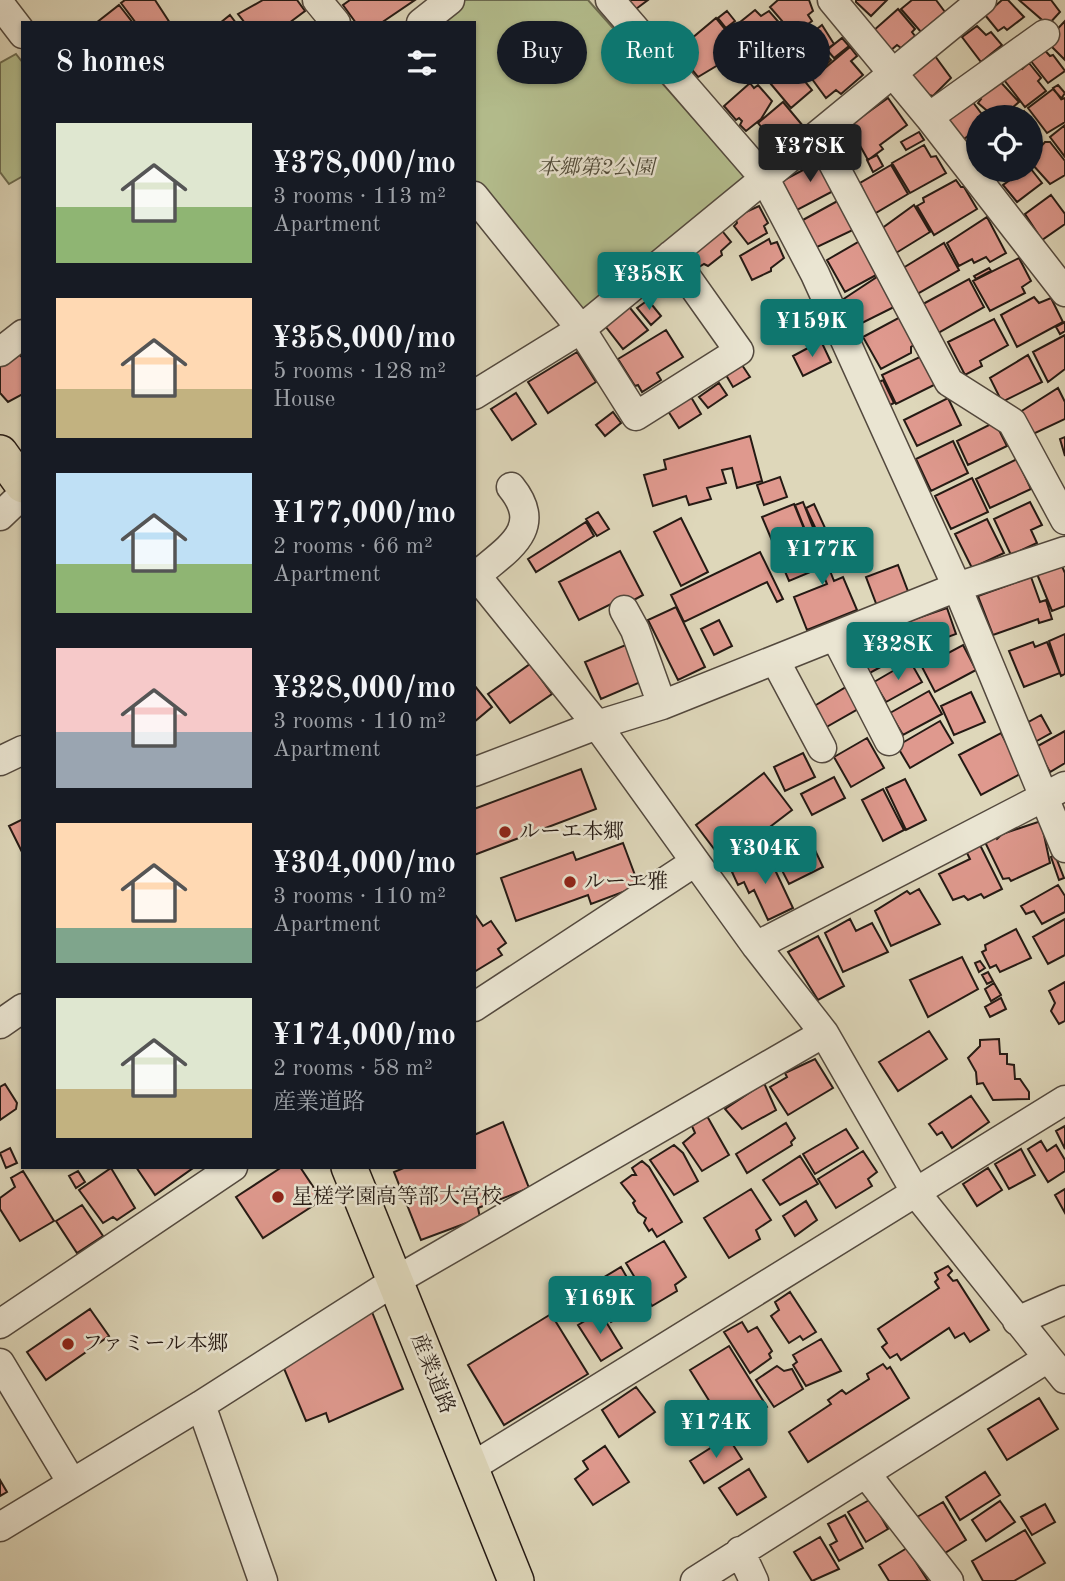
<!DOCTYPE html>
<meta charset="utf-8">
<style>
:root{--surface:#171b24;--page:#20242c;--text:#f1f3f6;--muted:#9ea1a6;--accent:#0f766e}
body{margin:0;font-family:"Old Standard TT","Noto Serif JP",serif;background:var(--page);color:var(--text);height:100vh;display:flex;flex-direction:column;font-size:26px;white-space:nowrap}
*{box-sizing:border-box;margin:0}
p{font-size:23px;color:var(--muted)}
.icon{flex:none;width:38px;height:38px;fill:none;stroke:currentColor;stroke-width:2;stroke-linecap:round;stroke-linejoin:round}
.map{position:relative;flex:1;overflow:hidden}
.details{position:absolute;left:21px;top:21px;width:455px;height:1148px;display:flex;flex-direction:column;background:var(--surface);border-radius:0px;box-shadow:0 2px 5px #0004}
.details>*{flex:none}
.guide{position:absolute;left:497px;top:21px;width:462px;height:63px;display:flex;gap:14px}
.controls{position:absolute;left:966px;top:105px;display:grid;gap:14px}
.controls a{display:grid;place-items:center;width:77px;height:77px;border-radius:50%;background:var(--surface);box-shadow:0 2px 5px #0004;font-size:35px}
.price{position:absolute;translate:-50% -60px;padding:0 16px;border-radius:7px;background:var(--accent);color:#fff;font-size:23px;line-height:46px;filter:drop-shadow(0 2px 4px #0008)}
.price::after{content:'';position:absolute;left:50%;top:42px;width:21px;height:16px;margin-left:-10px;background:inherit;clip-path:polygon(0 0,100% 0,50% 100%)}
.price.current{background:#222;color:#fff}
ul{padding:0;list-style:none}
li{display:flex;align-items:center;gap:21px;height:175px;padding:0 35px}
li span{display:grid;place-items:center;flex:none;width:196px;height:140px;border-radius:0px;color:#555}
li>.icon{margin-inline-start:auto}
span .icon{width:84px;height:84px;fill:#fffc;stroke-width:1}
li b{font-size:30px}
h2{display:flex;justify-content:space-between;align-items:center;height:84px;padding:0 35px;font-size:30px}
.tag{padding:0 24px;border-radius:32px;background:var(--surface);box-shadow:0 2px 5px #0004;font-size:24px;line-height:63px}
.tag.current{background:var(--accent);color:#fff}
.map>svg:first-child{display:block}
.green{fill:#b4be8e;stroke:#6c6c51;stroke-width:2}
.building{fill:#df998e;stroke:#251a14;stroke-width:2}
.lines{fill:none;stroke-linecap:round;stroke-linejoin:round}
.minor-casing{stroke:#53493e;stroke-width:31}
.major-casing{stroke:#251a14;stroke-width:38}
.minor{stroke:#eae5d2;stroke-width:28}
.major{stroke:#ded7ba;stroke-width:35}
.poi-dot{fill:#8f2418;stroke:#eae5d2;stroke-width:2.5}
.labels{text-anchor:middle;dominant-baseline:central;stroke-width:5;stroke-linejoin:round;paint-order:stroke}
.park-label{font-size:21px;font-style:italic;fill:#504b39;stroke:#eae5d2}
.poi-label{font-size:21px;fill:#251a14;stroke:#eae5d2;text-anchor:start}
.street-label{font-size:21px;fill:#251a14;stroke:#eae5d2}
</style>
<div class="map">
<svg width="1065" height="1581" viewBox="0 0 1065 1581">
<rect width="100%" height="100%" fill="#ded7ba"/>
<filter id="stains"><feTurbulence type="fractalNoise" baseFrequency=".00286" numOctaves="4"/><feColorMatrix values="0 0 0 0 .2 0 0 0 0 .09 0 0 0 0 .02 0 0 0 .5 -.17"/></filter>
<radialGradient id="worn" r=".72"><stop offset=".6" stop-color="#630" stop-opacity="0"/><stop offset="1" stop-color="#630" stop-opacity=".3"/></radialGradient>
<path class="green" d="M464,0h124l156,175 -1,8 -154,128h-13l-102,-127v-161h-41z
M16,54l7,9v113l-14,8 -9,-12v-109z"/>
<path class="building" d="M125,0h30l15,23h-34l-15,-20z
M263,0h34l8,11 -16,12h-44l-7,-9z
M350,0h65l-34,23h-25l-13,-18z
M628,0h20l-12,9z
M778,0h31l4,11 -5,4 4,6 -18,14 -24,-28z
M887,0l-16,16 -15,-14v-2z
M912,0h24l9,12 -24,20 -20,-23z
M1002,0h6l16,17 -17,13 -3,-3 -6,4 -13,-16z
M1019,0h32l9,12 -12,13z
M119,5l14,18h-37z
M898,9l17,20 -3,3 3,4 -14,12 -4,-3 -7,6 -17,-20z
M755,10l6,6 8,-5 20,23 -24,20 -26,-31z
M727,11l8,10 -9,7 -8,-10z
M230,15l6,8h-16z
M716,18l21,26 -8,7 4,5 -35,21 -14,-17 9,-8 -2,-3 4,-4 -4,-6z
M1065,21v39l-19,-19z
M822,25l12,19 -11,8 1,4 -21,13 -13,-19z
M977,26l9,9 5,-3 11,13 -21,17 -19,-25z
M842,38l7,8 -15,12 -7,-8z
M1040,45l10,11 3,-1 12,16 -17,12 -21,-27z
M850,47l7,9 -6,5 12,14 -22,19 -5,-4 -10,8 -14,-19z
M827,56l4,4 -10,9 -4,-6z
M935,56l16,22 -18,18 -4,-1 -20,-18z
M786,58l26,32 -21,18 -26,-31 -1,-6z
M1029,63l12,15 -3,3 8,10 -21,16 -24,-31 15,-10 6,3z
M996,77l23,25 -14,12 -5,-5 -8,6 -14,-12 3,-4 -5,-5z
M750,83l4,5 4,-3 14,16 -11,18 -15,12 -6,-6 2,-4 -3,-3 -3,2 -12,-14z
M1058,85l7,8 -4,6 -8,-11z
M1053,89l9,10 3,-1v24l-18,11 -19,-25z
M888,98l19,27 -27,20 3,4 -15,11 -19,-34z
M972,101l12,16h-6v12l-17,12 -15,-21z
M783,102l20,24 -14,12 -4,-4 -6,4 -8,-8 -4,4 -9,-11z
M1014,109l4,6 6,-4 5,6h-22z
M1031,120l8,10 -8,7z
M1065,125v32l-15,-20z
M919,132l5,8 -18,10 -5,-8z
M978,138v24l-8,-17z
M1045,142h5l15,19v14l-15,9 -18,-20 7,-7 -3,-5z
M924,145l7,12 5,-1 10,17 -36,20 -18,-30z
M877,155l6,11 -10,6 -6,-12z
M824,159l15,29 -42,22 -15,-29z
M891,165l17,29 -34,20 -14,-31z
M1031,169l11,14 -25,19 -14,-17 21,-15z
M956,180l5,7h3l13,22 -43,26 -17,-29 7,-4 -1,-4z
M1051,195l14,19v10l-23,16 -17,-26z
M843,198l12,31 -40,19 -14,-27z
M914,205l16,27 -34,21 -15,-24z
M759,206l9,17 -4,3 3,7 -19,11 -14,-18 3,-3 -2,-6z
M987,217l19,36 -16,9 -4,-5 -12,6 -2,-4 -13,7 -12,-23z
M719,227l12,15 -10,9 1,4 -14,11 -4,-2 -5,3 -12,-15z
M769,239l2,5 6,-2 7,16 -13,10v3l-19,9 -12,-24z
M860,241l18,33 -33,18 -18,-32z
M944,243l15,27 -42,24 -14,-26z
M1019,258l12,23 -9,6 3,6 -35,18 -17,-30z
M989,268l2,3 -15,8 -2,-3z
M883,273l17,31 -48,24 -13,-26z
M969,279l15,28 -46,26 -15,-29z
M1034,297l5,6 12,-5 12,24 -46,25 -16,-32z
M648,300l13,16 -10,9 -14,-17z
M626,303l22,27 -25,19 -21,-27z
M904,315l15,26 -8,6v6l-30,16 -18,-32z
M994,319l14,26 -28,16 2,5 -17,9 -17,-33z
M1065,322v9l-5,3 -4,-7z
M666,330l17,27 -26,16 4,7 -19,12 -4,-7 -3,1 -17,-27z
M1065,335v34l-17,13 -15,-30z
M821,341l10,21 -28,14 -10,-20z
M16,352l7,6v36l-15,8 -8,-9v-28z
M577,352l19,30 -48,31 -20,-31z
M926,354l14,28 -44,22 -14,-29z
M1028,355l14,27 -40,20 -12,-24z
M742,365l8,12 -17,10 -7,-12z
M883,380l11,23 -6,3 -11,-23z
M719,383l8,12 -19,13 -9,-11z
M1058,388l7,14v17l-34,16 -11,-23z
M516,393l20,31 -24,16 -21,-31z
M691,397l10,17 -22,14 -11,-17z
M948,398l13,27 -44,21 -13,-26z
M613,412l8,11 -16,13 -9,-11z
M995,422l12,24 -39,19 -11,-24z
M750,436l12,45 -25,7 -5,-20 -10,2 4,13 -19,5 4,11 -22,6 -3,-9 -33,10 -9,-31 22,-6 -2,-9z
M1065,437v19l-5,-17z
M953,441l15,32 -37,18 -15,-32z
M1017,459l14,30 -41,19 -14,-29z
M780,477l7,20 -23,8 -7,-20z
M972,478l16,34 -37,17 -16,-33z
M803,502l31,79 9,-4 14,33 -50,20 -13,-33 33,-13 -32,-79z
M1030,502l12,23 -11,5 6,13 -26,12 -17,-36z
M794,504l26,64 -31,13 -27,-64z
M814,504l28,61 -8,3 -28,-60z
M598,512l11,17 -12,7 -11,-17z
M681,518l27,54 -27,14 -27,-54z
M987,519l17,34 -32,15 -17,-34z
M586,522l8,14 -58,36 -8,-13z
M620,551l23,44 -20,11 -4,-6 -40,20 -20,-38z
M760,552l23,47 -6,3 -10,-20 -83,40 -13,-27z
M1061,564l4,9v33l-13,5 -15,-37z
M898,565l11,29 -32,12 -11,-29z
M1031,577l9,25 6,-2 6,19 -13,4 -1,-4 -45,16 -15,-39z
M676,607l29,60 -27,13 -30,-60z
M947,608l9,26 -43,16 -10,-27z
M719,620l13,26 -18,9 -13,-26z
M888,633l13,23 -35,19 -13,-22z
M1065,634v40l-4,2 -12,-35z
M1033,642l2,5 12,-5 13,31 -36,14 -15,-36z
M628,644l15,37 -42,18 -16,-37z
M963,645l13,25 -41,22 -13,-25z
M910,661l12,21 -36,20 -12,-20z
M530,664l22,30 -42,29 -22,-29z
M474,685l18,22 -18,15z
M846,687l12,22 -35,20 -12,-21z
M929,691l13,23 -39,21 -13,-22z
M971,692l14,30 -31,13 -13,-29z
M1041,715l10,18 -16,9 -10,-18z
M940,721l13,22 -43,25 -13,-22z
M1065,731v32l-15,9 -14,-25z
M1001,733l21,40 -41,22 -22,-40z
M867,738l17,30 -33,19 -17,-30z
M803,753l12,24 -30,14 -11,-24z
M581,769l15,40 -122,46v-46z
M764,773l28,37 -68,52 -28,-37z
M834,777l11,21 -33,17 -11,-21z
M905,779l21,41 -20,10 -20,-42z
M883,789l21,41 -21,11 -21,-41z
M23,819v35l-14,-28z
M1041,821l9,42 -39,18 -2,-3 -6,1 -19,-39 11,-4 2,3 5,-5z
M805,829l18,38 -34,17 -19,-37z
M623,843l16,43 -48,18 -3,-9 -72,26 -15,-43 72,-26 3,8z
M980,845l22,44 -18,9 -3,-4 -13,6 -4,-4 -11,4 -14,-26 31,-15 -4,-8z
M768,855l25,53 -25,12 -14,-30 -5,3 -5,-11 -6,3 -6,-13z
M1055,855l9,23 -5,2 -8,-23z
M1058,885l7,11v16l-23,12 -8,-13 -8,3 -5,-8z
M919,889l21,35 -49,22 -16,-35 32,-20 3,3z
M474,913l9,13 8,-5 15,22 -8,6 4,6 -28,17z
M850,919l6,12 16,-8 16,29 -45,20 -18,-39z
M1065,919v36l-17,9 -15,-27z
M1016,929l15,29 -31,14 -4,-7 -6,3 -8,-16 4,-2 -1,-5z
M818,936l26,50 -26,14 -30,-48z
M962,957l16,32 -50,28 -18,-37z
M980,961l5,7 -6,4 -4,-9z
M988,972l5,9 -6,3 -5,-9z
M1065,982v39l-6,3 -8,-13 4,-8 -6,-12z
M994,983l7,12 -10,6 -6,-12z
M1001,998l5,11 -16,8 -5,-10z
M929,1031l18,28 -49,32 -19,-29z
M999,1039l1,15h7v10l7,1 1,14h5l9,13v7l-36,1 -10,-17 -6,1 -1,-12 -8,-14 12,-12v-6z
M815,1059l18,29 -45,27 -18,-28 17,-10 -2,-4z
M764,1083l12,27 -34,19 -17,-20z
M5,1084l12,19 -1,6 -16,11v-33z
M971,1096l18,26 -37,26 -10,-16 -5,3 -8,-11z
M707,1116l22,39 -27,16 -19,-28 12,-10 -3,-7z
M503,1122l26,66 -51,20 2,10 -59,22 -27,-68 12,-5h68v-32z
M786,1123l9,15 -4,4 1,3 -45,28 -11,-19z
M1065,1126v23l-9,-18z
M846,1129l12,19 -43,26 -12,-20z
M1041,1141l6,10 9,-6 9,15v11l-17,11 -20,-33z
M674,1145l9,8 15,28 -24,14 -24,-35z
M10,1148l7,15 -11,5 -6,-15z
M1021,1149l14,26 -26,14 -14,-25z
M863,1151l14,21 -9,7 4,7 -36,22 -18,-29z
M800,1156l18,28 -38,21 -17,-25z
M642,1161l7,6 33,55 -25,15 -5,-8 -3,2 -5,-8 2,-5 -8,-6 -5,-9 2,-2 -14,-18 11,-8h4l-4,-7z
M136,1167h56l1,1 -38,27z
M282,1167h18l22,33 -59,38 -27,-41z
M111,1168l24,40 -18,12 -4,-3 -10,6 -24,-33z
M988,1168l14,22 -25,16 -14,-22z
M23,1171l31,50 -34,20 -20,-32v-11l15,-11 -4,-9z
M78,1171l7,11 -9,6 -7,-12z
M751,1189l20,31 -15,10 4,9 -31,19 -25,-40z
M1065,1189v24l-10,-18z
M806,1201l11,19 -22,16 -12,-20z
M82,1205l21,31 -26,17 -21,-32z
M664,1241l22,36 -11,8 2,6 -25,15 -26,-43z
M948,1266l4,5 -4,4 5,6 4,-1 32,50 -19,12 -6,-9 -9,5 -6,-10 -48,32 -4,-6 -7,4 -8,-11 5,-4 -9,-14 61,-41 -4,-6 3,-3 -3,-6z
M621,1267l21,37 -31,18 -14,-20 -24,14 -9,-15z
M790,1292l26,40 -13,8 -3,-4 -11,7 -18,-27 8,-6 -4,-8z
M370,1307l33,82 -74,33 -3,-9 -20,8 -26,-62z
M90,1309l19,27 -63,44 -19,-28z
M600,1312l22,36 -21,13 -23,-36z
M551,1314l37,60 -84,51 -36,-60z
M742,1322l6,10 9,-5 15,24 -3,3 2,4 -21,15 -26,-41z
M821,1339l20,32 -35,15 -13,-21 4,-3 -4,-7z
M729,1346l38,61 -39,24 -38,-61z
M883,1364l4,5 3,-2 19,31 -101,64 -19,-30 42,-28 -3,-4 14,-10 4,4 23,-15 -2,-5z
M777,1366l7,5 8,-2 11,20 -29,18 -18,-27z
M636,1387l19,25 -36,25 -17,-27z
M1039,1398l19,31 -51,31 -19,-31z
M728,1437l14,22 -38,24 -14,-22z
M605,1446l24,36 -36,23 -18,-26 13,-10 -5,-8z
M749,1469l17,28 -29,18 -18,-27z
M985,1472l15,23 -40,25 -14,-23z
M0,1480l7,12 -7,4z
M871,1499l17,30 -22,13 -18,-30z
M1000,1501l15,21 -29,19 -14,-21z
M943,1502l23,38 -26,16 -23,-39z
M1045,1504l10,18 -23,13 -11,-18z
M845,1515l18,33 -24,13 -9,-16 7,-4 -9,-17z
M1025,1530l20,33 -31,18h-31l-11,-20z
M820,1537l19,32 -27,12 -18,-29z
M907,1548l21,33h-39l-10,-16z"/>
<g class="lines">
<defs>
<path id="minor" d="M317,0l19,23
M610,0l155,179 50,95 142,313 108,261
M832,0l97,117 136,175
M0,4l23,30
M421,23l29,-23
M929,117l116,-83
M818,135l131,247 63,40 53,98
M474,196l107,133 55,87 103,-65 -68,-96
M0,352l23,-18
M474,395l107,-66 401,-329
M0,516l23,-22
M474,573l123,152 159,221 68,87 92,160 149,186
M477,575c30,-26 68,-46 34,-88
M624,610l11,20 27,75
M835,636l54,105
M775,660l47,88
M0,761l23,-11
M474,772l123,-47 65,-20 295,-118 108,-36
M756,946l309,-160
M474,1007l221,-145
M0,1024l23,-16
M1017,1321l48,-21
M0,1324l233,-157
M0,1363l72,120
M201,1405l62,176
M470,1468l595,-368
M867,1475l82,106
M0,1527l201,-122 194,-124 429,-248
M740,1551l14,30
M695,1581l353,-223"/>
<path id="major" d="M0,453l23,32
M349,1167l167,414"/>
</defs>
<use href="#minor" class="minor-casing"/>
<use href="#major" class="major-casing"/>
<use href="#minor" class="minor"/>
<use href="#major" class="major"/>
</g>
<g class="poi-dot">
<circle cx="505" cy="832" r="7"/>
<circle cx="570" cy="882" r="7"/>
<circle cx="278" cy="1197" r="7"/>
<circle cx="68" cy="1344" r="7"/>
</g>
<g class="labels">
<g class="park-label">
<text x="596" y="168">本郷第2公園</text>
</g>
<g class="poi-label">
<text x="519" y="832">ルーエ本郷</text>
<text x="584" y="882">ルーエ雅</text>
<text x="292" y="1197">星槎学園高等部大宮校</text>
<text x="82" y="1344">ファミール本郷</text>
</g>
<g class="street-label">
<text transform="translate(432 1374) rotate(68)">産業道路</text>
</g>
</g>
<rect width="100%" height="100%" filter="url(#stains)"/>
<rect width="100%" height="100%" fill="url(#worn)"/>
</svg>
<div class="controls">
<a><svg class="icon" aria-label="locate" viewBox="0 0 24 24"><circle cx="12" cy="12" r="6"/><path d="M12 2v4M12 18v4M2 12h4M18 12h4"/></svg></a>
</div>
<b class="price current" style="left:810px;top:184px">¥378K</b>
<b class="price" style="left:649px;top:312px">¥358K</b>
<b class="price" style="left:812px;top:359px">¥159K</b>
<b class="price" style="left:822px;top:587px">¥177K</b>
<b class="price" style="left:898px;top:682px">¥328K</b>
<b class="price" style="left:765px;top:886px">¥304K</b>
<b class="price" style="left:600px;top:1336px">¥169K</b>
<b class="price" style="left:716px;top:1460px">¥174K</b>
<div class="guide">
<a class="tag">Buy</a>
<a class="tag current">Rent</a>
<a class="tag">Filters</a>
</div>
<section class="details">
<h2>8 homes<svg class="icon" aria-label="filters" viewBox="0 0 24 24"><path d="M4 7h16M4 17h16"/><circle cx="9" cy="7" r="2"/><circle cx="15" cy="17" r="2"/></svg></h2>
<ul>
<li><span style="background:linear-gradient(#dfe7d0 60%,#8fb573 0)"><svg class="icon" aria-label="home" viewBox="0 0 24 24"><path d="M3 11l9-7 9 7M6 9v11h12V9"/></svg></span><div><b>¥378,000/mo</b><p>3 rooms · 113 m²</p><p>Apartment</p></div></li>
<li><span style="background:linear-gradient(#ffd9b3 65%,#c2b280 0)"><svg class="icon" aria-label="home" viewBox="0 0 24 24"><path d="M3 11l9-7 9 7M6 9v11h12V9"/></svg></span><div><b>¥358,000/mo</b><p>5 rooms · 128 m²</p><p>House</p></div></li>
<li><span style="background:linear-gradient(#bfe0f5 65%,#8fb573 0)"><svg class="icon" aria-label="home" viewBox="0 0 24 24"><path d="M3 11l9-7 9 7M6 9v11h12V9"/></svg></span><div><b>¥177,000/mo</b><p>2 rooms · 66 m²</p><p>Apartment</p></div></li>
<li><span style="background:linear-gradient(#f6c9c9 60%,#9aa5b1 0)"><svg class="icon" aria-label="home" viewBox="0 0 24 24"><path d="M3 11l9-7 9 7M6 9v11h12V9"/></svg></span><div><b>¥328,000/mo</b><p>3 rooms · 110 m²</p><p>Apartment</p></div></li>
<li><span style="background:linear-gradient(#ffd9b3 75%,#7fa58c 0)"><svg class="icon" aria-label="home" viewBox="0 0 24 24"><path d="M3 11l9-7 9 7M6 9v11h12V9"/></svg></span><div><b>¥304,000/mo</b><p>3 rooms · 110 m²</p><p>Apartment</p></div></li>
<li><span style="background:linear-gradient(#dfe7d0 65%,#c2b280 0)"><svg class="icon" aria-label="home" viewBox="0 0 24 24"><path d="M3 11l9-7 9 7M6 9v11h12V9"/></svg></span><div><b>¥174,000/mo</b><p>2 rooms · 58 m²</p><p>産業道路</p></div></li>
</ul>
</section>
</div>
